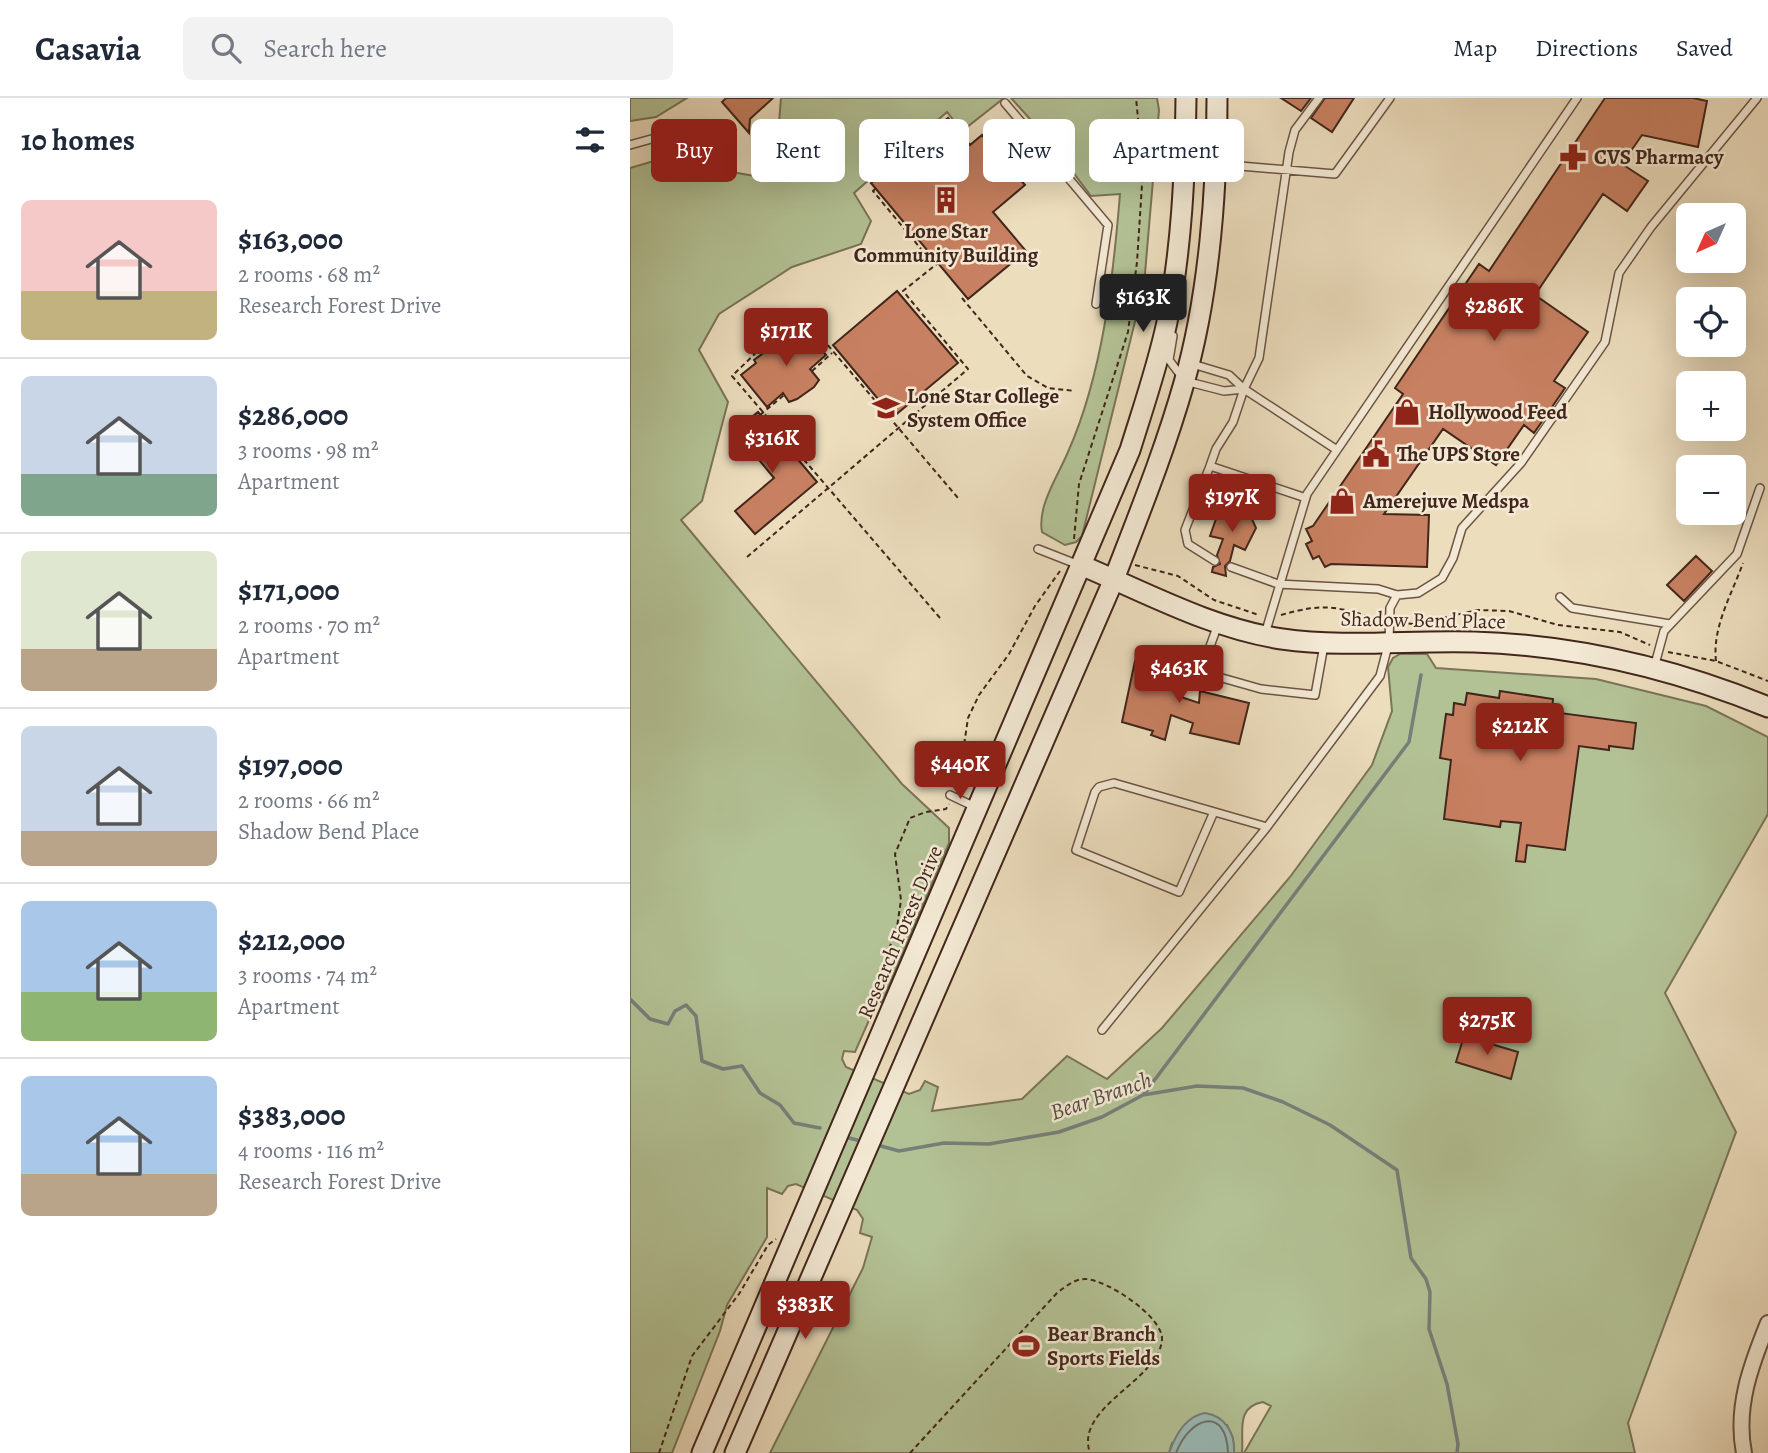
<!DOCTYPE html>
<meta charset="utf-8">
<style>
:root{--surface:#fff;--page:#f2f2f3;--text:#1f2937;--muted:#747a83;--line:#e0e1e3;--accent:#8f2418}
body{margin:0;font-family:Alegreya,serif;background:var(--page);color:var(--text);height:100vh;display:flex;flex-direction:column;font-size:26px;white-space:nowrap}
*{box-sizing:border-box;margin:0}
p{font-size:23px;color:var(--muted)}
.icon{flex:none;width:38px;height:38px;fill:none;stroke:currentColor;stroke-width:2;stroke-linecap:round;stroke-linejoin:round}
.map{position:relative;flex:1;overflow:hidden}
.side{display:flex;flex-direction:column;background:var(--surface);width:630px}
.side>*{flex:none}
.banner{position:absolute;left:21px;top:21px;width:665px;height:63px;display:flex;gap:14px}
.needle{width:46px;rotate:225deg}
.tools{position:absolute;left:1046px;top:105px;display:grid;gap:14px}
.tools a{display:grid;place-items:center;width:70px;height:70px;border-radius:10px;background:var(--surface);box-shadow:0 7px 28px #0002;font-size:35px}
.price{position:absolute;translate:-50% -60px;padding:0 16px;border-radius:7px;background:var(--accent);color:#fff;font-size:23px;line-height:46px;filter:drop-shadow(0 2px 4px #0008)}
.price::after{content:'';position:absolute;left:50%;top:42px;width:21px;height:16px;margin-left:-10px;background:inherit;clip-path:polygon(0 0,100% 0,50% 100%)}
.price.current{background:#222;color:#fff}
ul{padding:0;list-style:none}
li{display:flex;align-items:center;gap:21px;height:175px;padding:0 21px}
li+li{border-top:2px solid var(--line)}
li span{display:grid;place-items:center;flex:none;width:196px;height:140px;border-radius:10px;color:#555}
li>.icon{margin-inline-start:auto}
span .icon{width:84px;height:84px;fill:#fffc;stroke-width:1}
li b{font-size:30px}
h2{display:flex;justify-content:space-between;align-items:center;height:84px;padding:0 21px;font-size:30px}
.tag{padding:0 24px;border-radius:10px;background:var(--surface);box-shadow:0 7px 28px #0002;font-size:24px;line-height:63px}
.tag.current{background:var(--accent);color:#fff}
header{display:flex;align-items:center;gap:42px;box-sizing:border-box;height:98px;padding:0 35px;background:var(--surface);border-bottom:2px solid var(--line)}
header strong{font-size:33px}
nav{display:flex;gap:38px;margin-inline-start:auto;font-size:24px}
.search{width:490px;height:63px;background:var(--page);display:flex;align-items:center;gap:18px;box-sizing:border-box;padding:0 24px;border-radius:10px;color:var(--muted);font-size:26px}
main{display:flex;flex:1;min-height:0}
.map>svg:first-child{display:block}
.green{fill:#b3c295;stroke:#7a7458;stroke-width:2}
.water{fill:#9abbb7;stroke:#777f79;stroke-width:2}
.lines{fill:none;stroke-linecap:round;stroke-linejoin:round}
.shore{stroke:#6e7069;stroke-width:2}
.stream{stroke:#777f79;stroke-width:3.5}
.building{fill:#c78061;stroke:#42261b;stroke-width:2}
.lane-casing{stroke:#6c5444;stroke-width:10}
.street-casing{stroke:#6c5444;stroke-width:18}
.secondary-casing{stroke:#42261b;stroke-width:23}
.path{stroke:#42261b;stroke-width:2;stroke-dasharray:5 3.5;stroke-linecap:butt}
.lane{stroke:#f3e9d4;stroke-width:7}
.street{stroke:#f3e9d4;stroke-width:14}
.secondary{stroke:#f3e9d4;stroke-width:19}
.labels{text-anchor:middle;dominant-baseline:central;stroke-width:5;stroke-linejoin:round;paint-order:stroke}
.poi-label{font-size:21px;font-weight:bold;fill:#42261b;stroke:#f3e9d4;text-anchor:start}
.street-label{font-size:21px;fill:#42261b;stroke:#f3e9d4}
.water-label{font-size:23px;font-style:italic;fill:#584b42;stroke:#f3e9d4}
</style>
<header>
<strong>Casavia</strong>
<div class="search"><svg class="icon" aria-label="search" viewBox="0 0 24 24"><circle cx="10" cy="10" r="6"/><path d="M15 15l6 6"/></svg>Search here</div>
<nav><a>Map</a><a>Directions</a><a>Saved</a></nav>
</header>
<main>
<section class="side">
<h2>10 homes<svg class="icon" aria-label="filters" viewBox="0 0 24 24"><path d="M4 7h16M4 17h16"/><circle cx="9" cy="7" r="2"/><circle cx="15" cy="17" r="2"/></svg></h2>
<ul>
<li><span style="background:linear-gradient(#f6c9c9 65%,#c2b280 0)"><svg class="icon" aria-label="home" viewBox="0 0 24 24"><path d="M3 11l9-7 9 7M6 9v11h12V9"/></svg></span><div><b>$163,000</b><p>2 rooms · 68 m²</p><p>Research Forest Drive</p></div></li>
<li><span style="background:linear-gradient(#c9d6e8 70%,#7fa58c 0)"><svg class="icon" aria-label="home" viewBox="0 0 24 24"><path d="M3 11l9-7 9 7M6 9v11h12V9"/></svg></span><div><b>$286,000</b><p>3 rooms · 98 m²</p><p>Apartment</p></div></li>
<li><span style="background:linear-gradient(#dfe7d0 70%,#b9a48a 0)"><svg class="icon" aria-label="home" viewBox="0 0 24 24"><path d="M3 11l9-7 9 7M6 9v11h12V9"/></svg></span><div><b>$171,000</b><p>2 rooms · 70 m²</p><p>Apartment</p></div></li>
<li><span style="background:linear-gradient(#c9d6e8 75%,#b9a48a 0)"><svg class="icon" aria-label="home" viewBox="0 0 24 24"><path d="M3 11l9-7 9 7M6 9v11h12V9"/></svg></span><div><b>$197,000</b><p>2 rooms · 66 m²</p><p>Shadow Bend Place</p></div></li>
<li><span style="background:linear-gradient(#a9c7e8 65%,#8fb573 0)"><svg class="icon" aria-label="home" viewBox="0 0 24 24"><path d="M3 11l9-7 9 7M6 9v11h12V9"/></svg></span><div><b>$212,000</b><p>3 rooms · 74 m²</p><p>Apartment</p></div></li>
<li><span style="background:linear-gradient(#a9c7e8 70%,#b9a48a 0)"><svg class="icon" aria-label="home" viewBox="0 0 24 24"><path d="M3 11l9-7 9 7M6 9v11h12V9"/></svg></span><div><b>$383,000</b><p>4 rooms · 116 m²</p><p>Research Forest Drive</p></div></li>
</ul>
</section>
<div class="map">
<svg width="1138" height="1355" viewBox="0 0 1138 1355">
<rect width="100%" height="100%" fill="#ecddbd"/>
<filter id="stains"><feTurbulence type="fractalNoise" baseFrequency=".00286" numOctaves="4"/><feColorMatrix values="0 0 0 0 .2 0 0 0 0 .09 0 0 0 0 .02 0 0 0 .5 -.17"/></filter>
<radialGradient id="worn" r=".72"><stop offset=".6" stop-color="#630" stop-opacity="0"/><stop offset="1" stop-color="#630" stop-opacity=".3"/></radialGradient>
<path class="green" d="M0,0h57l-31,19 -26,4z
M151,0h223l-42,33 -15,-19 -93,81 17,28 -10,23 -69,23 -73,47 -20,36 29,52 -26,99 -21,19 221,264 47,44v15l-67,159h-5l-22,50 -11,-1 -2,8 4,8 63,27 11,-4 5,-9 13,6 -6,24 90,-12 45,-43 40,23 55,-51 128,-151 82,-112 20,-54 -4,-44 5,-9 7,-4h27l9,14 160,11 110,27 62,31v77l-103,179 71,139 -108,291 7,30h-391l27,-47 -8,-4c-28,5 -19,30 -21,51h-8l-1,-15 -6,-13 -55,18 -3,10h-399l93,-185 9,-31 -12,-4 3,-14 -6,-9 -61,-26 -8,2 -6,8 -15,-6v49l-40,68 -7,26 -48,122h-42v-1285l27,-8 27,19 48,-7 28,5 16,-17z
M381,0h146l2,12 -15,175 -62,251 -6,6 -11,3 -23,-13c-5,-26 16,-56 26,-80 35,-79 45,-173 52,-258l-29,2 -44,-58z"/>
<path class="water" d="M575,1315c21,3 30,21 29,40h-65c6,-17 17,-37 36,-40z"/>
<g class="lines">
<path class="shore" d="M546,1355c13,-35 50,-49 52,0"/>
<path class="stream" d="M0,901l20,20 18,5 7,-13 11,-6 10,11 6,45 21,8 19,-3 18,27 20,12 14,18 26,5
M514,996l265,-352 12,-67
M219,1040l8,2
M251,1048l18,5 45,-8 45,1 70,-12 43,-15 41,-22 54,-9 46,2 40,14 47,23 67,45 14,88 15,21 4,13 -1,37 18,55 11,60 -1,9"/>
</g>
<path class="building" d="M96,0h47l-23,21 -1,14 -27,-31z
M651,0h30l-10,13z
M695,0h29l-22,34 -21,-14z
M975,0h88l14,3 -9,46 -56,-12 -20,29 26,17 -21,30 -24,-17 -68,101 53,37 -34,49 11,7 -31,45 -10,-8 -28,40 -53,-36 -59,85 45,1 -2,52 -96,-3 -6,3 -6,-11 -6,3 -7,-15 6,-3 -6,-12 7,-3 90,-132 -8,-6 84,-124 10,7z
M318,20l22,27 12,-10 43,50 -32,27 33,39 -58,48 -97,-116z
M267,193l61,72 -65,54 -60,-72z
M171,227l25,30 -16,14 9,11 -5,7 -17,12 -8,3 -6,-9 -16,14 -26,-32 15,-12 -2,-3z
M128,314l59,70 -62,52 -20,-23 39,-33 -39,-47z
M603,406l14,4 9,20 -11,22 -11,-5 -4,16 -5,5 1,10 -14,-4 1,-5 7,-3 -3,-9 6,-16 -13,-3 7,-20z
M1066,458l16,15 -28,30 -17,-16z
M518,560l23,6 4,6 10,2 -7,24 21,7 1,-12 49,12 -10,41 -49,-11 3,-10 -22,-8 -6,25 -14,-5 2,-4 -31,-9 13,-61 8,2z
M870,593l53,8 -1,13 84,11 -3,26 -24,-3v4l-30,-4 -14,104 -38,-5 -2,17 -9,-1 5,-38 -20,-2 -1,6 -56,-8 7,-59 -11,-2 6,-44 7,1 1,-12 11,2 2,-12 32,5z
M834,938l54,16 -7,27 -55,-17z"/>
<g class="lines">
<defs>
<path id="lane" d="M375,5l103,122 -12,79
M0,47l25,-7 22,-1
M587,66l118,10 55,-76
M543,238l-4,24 16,21 39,10 20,-2
M559,265l40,12 15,14 93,61
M580,368l-25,64 3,14 27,17
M676,400l-96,-32 6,-17 17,-27 11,-33 15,-31 30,-206 6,-22 24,-32
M408,451l41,16
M601,469l47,17 100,5 19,6 21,-2 24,-15 11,-20 9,-30 59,-65 84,-121 14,-69 32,-46 106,-129
M930,499l12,11 98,16
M588,526l-17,48 60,17 54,6 9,-50
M635,536l42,-140 270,-396
M1024,570l10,-37 73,-77 23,-66
M320,697l25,12
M583,716l-34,78 -103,-42 19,-58 4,-5 15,-4 153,44
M472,932l165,-203 113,-151 9,-34 1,-34 7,-13"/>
<path id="street" d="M1114,1355c-9,-46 7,-88 24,-130"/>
<path id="secondary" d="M453,468c64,27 130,63 199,73 63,9 129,1 192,3 101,3 201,27 294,65
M72,1355l428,-1003c13,-42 28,-85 37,-128 15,-74 18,-149 19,-224
M105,1355l379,-874c25,-65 51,-129 70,-196 25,-87 33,-194 33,-285"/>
</defs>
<use href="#lane" class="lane-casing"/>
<use href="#street" class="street-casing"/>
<use href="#secondary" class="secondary-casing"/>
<path class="path" d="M245,91l-2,2 48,58
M332,200l65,78 21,12 27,3
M182,273l20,-18
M130,317l24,-20
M444,441l5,-55 49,-152 9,-70 6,-93 -7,-71
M117,459l221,-188 -65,-78 35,-28
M505,467l43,11 36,24 45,15
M651,517c46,-13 55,-8 100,5
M310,520l-208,-242 34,-33 37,-27 155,182
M770,525l15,1 63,-14 31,1 49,14 62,7 30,13
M1038,554l48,9 52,20
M1086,563c-4,-34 16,-67 27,-98
M328,688l10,-68 11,-23 30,-41 26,-48 25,-35
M251,892l2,-24 14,-39 4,-27 -6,-46 15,-36 16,-6 20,-3 3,-5
M29,1355l33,-97 47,-62 29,-49 8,-6
M280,1355l147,-160c8,-6 17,-14 28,-14 21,0 79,38 77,61 -4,41 -88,67 -72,113"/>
<use href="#lane" class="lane"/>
<use href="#street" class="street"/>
<use href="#secondary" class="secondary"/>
</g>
<defs>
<symbol id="pharmacy-bare" viewBox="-9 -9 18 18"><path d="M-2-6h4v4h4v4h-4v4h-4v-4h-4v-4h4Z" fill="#8f2418" stroke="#f3e9d4" stroke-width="2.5" paint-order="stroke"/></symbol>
<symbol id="building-bare" viewBox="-9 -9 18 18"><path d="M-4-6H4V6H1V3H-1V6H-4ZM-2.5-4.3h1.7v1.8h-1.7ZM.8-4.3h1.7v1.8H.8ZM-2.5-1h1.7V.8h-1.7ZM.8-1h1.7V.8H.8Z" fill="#8f2418" stroke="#f3e9d4" stroke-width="2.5" paint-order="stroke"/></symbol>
<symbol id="university-bare" viewBox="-9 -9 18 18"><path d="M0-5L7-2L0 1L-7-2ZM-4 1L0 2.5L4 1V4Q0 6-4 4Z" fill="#8f2418" stroke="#f3e9d4" stroke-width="2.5" paint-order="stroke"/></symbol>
<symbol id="shop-bare" viewBox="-9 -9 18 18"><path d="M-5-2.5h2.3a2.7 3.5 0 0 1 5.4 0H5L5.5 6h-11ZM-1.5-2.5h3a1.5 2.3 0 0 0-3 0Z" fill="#8f2418" stroke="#f3e9d4" stroke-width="2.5" paint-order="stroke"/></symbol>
<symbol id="civic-bare" viewBox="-9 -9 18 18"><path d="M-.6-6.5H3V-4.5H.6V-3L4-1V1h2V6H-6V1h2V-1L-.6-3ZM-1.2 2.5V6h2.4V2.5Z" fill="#8f2418" stroke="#f3e9d4" stroke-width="2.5" paint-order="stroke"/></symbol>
<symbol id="stadium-bare" viewBox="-9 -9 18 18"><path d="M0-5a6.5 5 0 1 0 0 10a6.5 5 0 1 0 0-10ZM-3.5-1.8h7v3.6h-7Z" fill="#8f2418" stroke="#f3e9d4" stroke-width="2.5" paint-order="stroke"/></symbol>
</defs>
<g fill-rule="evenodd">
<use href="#pharmacy-bare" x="924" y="40" width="38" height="38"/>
<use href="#building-bare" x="297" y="83" width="38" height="38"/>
<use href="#university-bare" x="237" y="291" width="38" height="38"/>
<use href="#shop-bare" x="758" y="295" width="38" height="38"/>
<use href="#civic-bare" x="727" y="337" width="38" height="38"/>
<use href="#shop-bare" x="693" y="384" width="38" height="38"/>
<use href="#stadium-bare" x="377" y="1229" width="38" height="38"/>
</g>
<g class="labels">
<g class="poi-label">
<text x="964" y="59">CVS Pharmacy</text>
<text x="316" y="133" text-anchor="middle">Lone Star<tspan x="316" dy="24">Community Building</tspan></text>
<text x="277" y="298">Lone Star College<tspan x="277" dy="24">System Office</tspan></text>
<text x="798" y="314">Hollywood Feed</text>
<text x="767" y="356">The UPS Store</text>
<text x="733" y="403">Amerejuve Medspa</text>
<text x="417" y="1236">Bear Branch<tspan x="417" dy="24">Sports Fields</tspan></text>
</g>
<g class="street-label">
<text transform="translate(793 522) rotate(1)">Shadow Bend Place</text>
<text transform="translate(270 834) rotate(-67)">Research Forest Drive</text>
</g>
<g class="water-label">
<text transform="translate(471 998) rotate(-19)">Bear Branch</text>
</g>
</g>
<rect width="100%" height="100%" filter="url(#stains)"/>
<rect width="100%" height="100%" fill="url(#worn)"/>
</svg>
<div class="tools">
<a><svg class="needle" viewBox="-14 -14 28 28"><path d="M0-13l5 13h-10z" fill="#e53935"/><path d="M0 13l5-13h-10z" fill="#747a83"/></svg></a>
<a><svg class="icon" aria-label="locate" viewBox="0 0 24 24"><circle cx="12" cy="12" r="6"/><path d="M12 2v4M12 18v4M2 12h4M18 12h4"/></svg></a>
<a>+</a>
<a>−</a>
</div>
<b class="price current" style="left:513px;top:236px">$163K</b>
<b class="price" style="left:864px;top:245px">$286K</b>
<b class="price" style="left:156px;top:270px">$171K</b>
<b class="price" style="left:142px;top:377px">$316K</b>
<b class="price" style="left:602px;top:436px">$197K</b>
<b class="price" style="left:549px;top:607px">$463K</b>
<b class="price" style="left:890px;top:665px">$212K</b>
<b class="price" style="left:330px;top:703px">$440K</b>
<b class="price" style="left:857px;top:959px">$275K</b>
<b class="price" style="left:175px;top:1243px">$383K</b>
<div class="banner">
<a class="tag current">Buy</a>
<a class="tag">Rent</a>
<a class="tag">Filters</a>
<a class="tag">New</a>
<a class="tag">Apartment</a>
</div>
</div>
</main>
